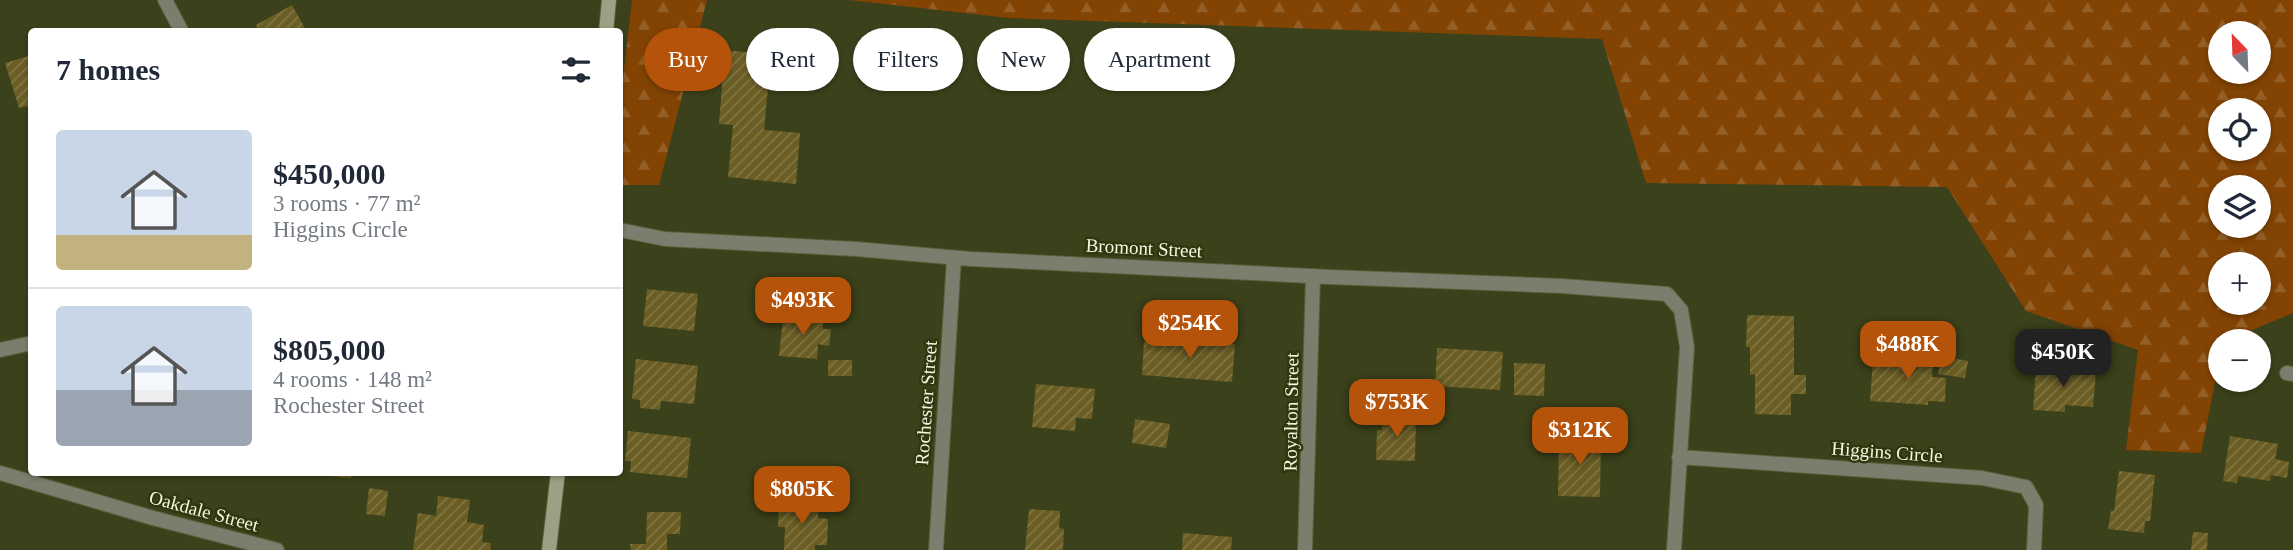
<!DOCTYPE html>
<meta charset="utf-8">
<style>
:root{--surface:#fff;--page:#f6f6f7;--text:#1f2937;--muted:#747a83;--line:#e0e1e3;--accent:#b45309}
body{margin:0;font-family:Georgia,serif;background:var(--page);color:var(--text);height:100vh;display:flex;flex-direction:column;font-size:26px;white-space:nowrap}
*{box-sizing:border-box;margin:0}
p{font-size:23px;color:var(--muted)}
.icon{flex:none;width:38px;height:38px;fill:none;stroke:currentColor;stroke-width:2;stroke-linecap:round;stroke-linejoin:round}
.map{position:relative;flex:1;overflow:hidden}
.sheet{position:absolute;left:28px;top:28px;width:595px;height:448px;display:flex;flex-direction:column;background:var(--surface);border-radius:7px;box-shadow:0 2px 5px #0004}
.sheet>*{flex:none}
.hud{position:absolute;left:644px;top:28px;width:665px;height:63px;display:flex;gap:14px}
.needle{width:46px;rotate:337deg}
.buttons{position:absolute;left:2208px;top:21px;display:grid;gap:14px}
.buttons a{display:grid;place-items:center;width:63px;height:63px;border-radius:50%;background:var(--surface);box-shadow:0 2px 5px #0004;font-size:35px}
.price{position:absolute;translate:-50% -60px;padding:0 16px;border-radius:14px;background:var(--accent);color:#fff;font-size:23px;line-height:46px;filter:drop-shadow(0 2px 4px #0008)}
.price::after{content:'';position:absolute;left:50%;top:42px;width:21px;height:16px;margin-left:-10px;background:inherit;clip-path:polygon(0 0,100% 0,50% 100%)}
.price.current{background:#222;color:#fff}
ul{padding:0;list-style:none}
li{display:flex;align-items:center;gap:21px;height:175px;padding:0 28px}
li+li{border-top:2px solid var(--line)}
li span{display:grid;place-items:center;flex:none;width:196px;height:140px;border-radius:7px;color:#555}
li>.icon{margin-inline-start:auto}
span .icon{width:84px;height:84px;fill:#fffc;stroke-width:1}
li b{font-size:30px}
h2{display:flex;justify-content:space-between;align-items:center;height:84px;padding:0 28px;font-size:30px}
.chip{padding:0 24px;border-radius:32px;background:var(--surface);box-shadow:0 2px 5px #0004;font-size:24px;line-height:63px}
.chip.current{background:var(--accent);color:#fff}
.map>svg:first-child{display:block}
.forest{fill:url(#forest-firs);fill-rule:evenodd}
.building{fill:url(#building-hatch)}
.lines{fill:none;stroke-linecap:round;stroke-linejoin:round}
.street-casing{stroke:#585e3a;stroke-width:16}
.secondary-casing{stroke:#585e3a;stroke-width:16}
.street{stroke:#7a7e6c;stroke-width:14}
.secondary{stroke:#9ca185;stroke-width:14}
.labels{text-anchor:middle;dominant-baseline:central;stroke-width:5;stroke-linejoin:round;paint-order:stroke}
.street-label{font-size:19px;fill:#f2f7e0;stroke:#31360f}
</style>
<div class="map">
<svg width="2293" height="550" viewBox="0 0 2293 550">
<defs>
<pattern id="forest-firs" width="22" height="20" patternUnits="userSpaceOnUse" patternTransform="scale(1.75)"><rect width="22" height="20" fill="#824303"/><path d="M5 1l3.5 6h-7zM16 11l3.5 6h-7z" fill="#945f27"/></pattern>
<pattern id="building-hatch" width="6" height="6" patternUnits="userSpaceOnUse" patternTransform="scale(1.75)"><rect width="6" height="6" fill="#6b5e24"/><path d="M-1 1l2-2M0 6l6-6M5 7l2-2" fill="none" stroke="#817644"/></pattern>
</defs>
<rect width="100%" height="100%" fill="#3b411a"/>
<path class="forest" d="M632,0h75l-48,185h-39v-80z
M849,0h1444v313l-67,28h-5v11l-20,101 -75,-3 12,-100 -112,-39 -79,-124 -301,-4 -44,-144 -593,-21zM2221,33h38v39h-38zM2221,110h38v39h-38zM2221,187h38v39h-38zM2221,264h38v39h-38z"/>
<path class="building" d="M292,5l15,27h-48l-3,-7z
M725,50l46,5 -7,75 36,3 -4,51 -68,-7 5,-52 -14,-1z
M32,55v50l-13,3 -14,-45z
M647,289l51,5 -4,37 -51,-5z
M794,314l23,2v6l6,1v6h8l-2,17 -11,-2 -1,15 -38,-3 4,-38 11,1z
M1747,315l47,1v59h12v19h-15v21l-36,-1v-40l-5,1v-28h-4z
M1184,339l51,5 -3,38 -90,-7 2,-33 39,3z
M1437,348l66,4 -3,38 -65,-4z
M1911,348l23,1 -2,28 14,1 -1,24 -17,-1v4l-58,-4 3,-40 37,2z
M1941,356l27,5 -3,17 -27,-4z
M636,359l62,7 -4,38 -33,-3 -1,9 -20,-2v-8l-8,-1z
M828,360h24v16h-24z
M1514,363l31,1 -1,32 -30,-1z
M2036,368l60,4 -3,35 -28,-2v7l-32,-2z
M1036,384l59,5 -3,30 -16,-1 -1,13 -43,-4z
M1383,416l33,1 -1,44 -39,-1 1,-30h5z
M1135,419l35,5 -4,24 -34,-5z
M628,431l63,7 -4,40 -57,-6 1,-11h-6z
M2230,436l48,8 -3,15 14,3 -2,16 -16,-3 -1,6 -32,-5 -1,7 -14,-2z
M1559,437l42,1 -1,59 -42,-1z
M2119,471l36,4 -5,46h-5l-1,12 -36,-4 3,-18h3z
M331,472h20v6l-21,-2z
M369,488l19,3 -3,25 -19,-2z
M438,496l32,4 -3,22 17,3 -2,17 9,1 -1,7h-77l5,-37 18,3z
M779,501l40,2 -1,15 10,1 -1,26h-12v5h-31l1,-23h-7z
M1029,509l31,2 -1,17 5,1 -1,21h-38z
M647,512h34l-1,22h-13v16h-36l-1,-6h16z
M2193,532l15,1 -1,17h-16z
M1183,533l49,4 -1,13h-49z"/>
<g class="lines">
<defs>
<path id="street" d="M165,0l17,32
M620,230l45,9 191,10 115,10 359,18 232,9 105,8 14,16 6,37 -13,203
M0,350l32,-7
M2287,373l6,1
M1679,457l303,21 44,9 10,18 -2,45
M0,473l153,45 124,32
M936,550l18,-292
M1305,550l8,-274"/>
<path id="secondary" d="M606,32l3,-32
M549,550l9,-78"/>
</defs>
<use href="#street" class="street-casing"/>
<use href="#secondary" class="secondary-casing"/>
<use href="#street" class="street"/>
<use href="#secondary" class="secondary"/>
</g>
<g class="labels">
<g class="street-label">
<text transform="translate(1144 248) rotate(3)">Bromont Street</text>
<text transform="translate(926 403) rotate(-86)">Rochester Street</text>
<text transform="translate(1291 412) rotate(-89)">Royalton Street</text>
<text transform="translate(1887 452) rotate(4)">Higgins Circle</text>
<text transform="translate(204 511) rotate(15)">Oakdale Street</text>
</g>
</g>
</svg>
<div class="buttons">
<a><svg class="needle" viewBox="-14 -14 28 28"><path d="M0-13l5 13h-10z" fill="#e53935"/><path d="M0 13l5-13h-10z" fill="#747a83"/></svg></a>
<a><svg class="icon" aria-label="locate" viewBox="0 0 24 24"><circle cx="12" cy="12" r="6"/><path d="M12 2v4M12 18v4M2 12h4M18 12h4"/></svg></a>
<a><svg class="icon" aria-label="layers" viewBox="0 0 24 24"><path d="M12 4l9 5-9 5-9-5zM3 14l9 5 9-5"/></svg></a>
<a>+</a>
<a>−</a>
</div>
<b class="price" style="left:803px;top:337px">$493K</b>
<b class="price" style="left:1190px;top:360px">$254K</b>
<b class="price" style="left:1908px;top:381px">$488K</b>
<b class="price current" style="left:2063px;top:389px">$450K</b>
<b class="price" style="left:1397px;top:439px">$753K</b>
<b class="price" style="left:1580px;top:467px">$312K</b>
<b class="price" style="left:802px;top:526px">$805K</b>
<div class="hud">
<a class="chip current">Buy</a>
<a class="chip">Rent</a>
<a class="chip">Filters</a>
<a class="chip">New</a>
<a class="chip">Apartment</a>
</div>
<section class="sheet">
<h2>7 homes<svg class="icon" aria-label="filters" viewBox="0 0 24 24"><path d="M4 7h16M4 17h16"/><circle cx="9" cy="7" r="2"/><circle cx="15" cy="17" r="2"/></svg></h2>
<ul>
<li><span style="background:linear-gradient(#c9d6e8 75%,#c2b280 0)"><svg class="icon" aria-label="home" viewBox="0 0 24 24"><path d="M3 11l9-7 9 7M6 9v11h12V9"/></svg></span><div><b>$450,000</b><p>3 rooms · 77 m²</p><p>Higgins Circle</p></div></li>
<li><span style="background:linear-gradient(#c9d6e8 60%,#9aa5b1 0)"><svg class="icon" aria-label="home" viewBox="0 0 24 24"><path d="M3 11l9-7 9 7M6 9v11h12V9"/></svg></span><div><b>$805,000</b><p>4 rooms · 148 m²</p><p>Rochester Street</p></div></li>
</ul>
</section>
</div>
